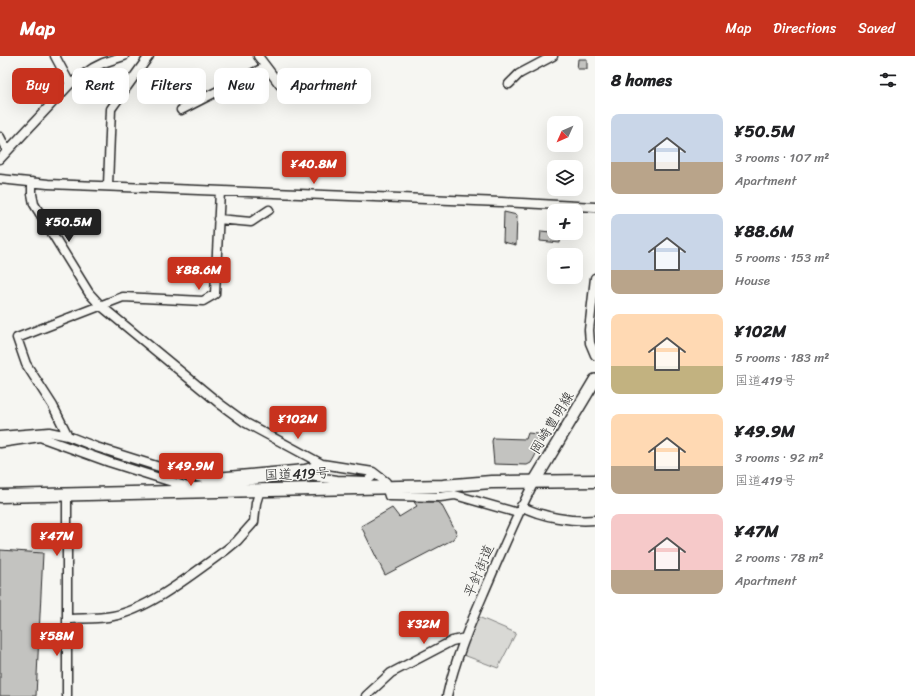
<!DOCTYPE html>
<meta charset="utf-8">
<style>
:root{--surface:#fff;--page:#f6f6f6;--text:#202124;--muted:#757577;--accent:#c8321e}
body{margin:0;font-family:Sriracha,"Klee One",sans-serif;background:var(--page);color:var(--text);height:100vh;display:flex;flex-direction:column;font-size:15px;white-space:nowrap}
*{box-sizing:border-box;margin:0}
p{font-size:13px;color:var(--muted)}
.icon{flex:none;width:22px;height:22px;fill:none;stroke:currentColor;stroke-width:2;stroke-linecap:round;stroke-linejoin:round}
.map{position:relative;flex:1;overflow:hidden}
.sheet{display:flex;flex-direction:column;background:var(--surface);width:320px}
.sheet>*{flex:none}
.banner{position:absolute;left:12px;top:12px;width:380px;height:36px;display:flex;gap:8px}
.needle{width:26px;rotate:225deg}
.fabs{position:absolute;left:547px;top:60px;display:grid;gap:8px}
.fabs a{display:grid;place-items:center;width:36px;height:36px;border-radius:8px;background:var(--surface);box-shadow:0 4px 16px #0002;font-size:20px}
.price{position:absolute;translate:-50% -34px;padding:0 9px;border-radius:4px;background:var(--accent);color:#fff;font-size:13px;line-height:26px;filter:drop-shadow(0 1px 2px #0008)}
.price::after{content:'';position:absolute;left:50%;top:24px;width:12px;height:9px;margin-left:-6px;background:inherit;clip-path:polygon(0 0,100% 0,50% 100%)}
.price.current{background:#222;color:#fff}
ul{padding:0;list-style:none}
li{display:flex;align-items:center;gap:12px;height:100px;padding:0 16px}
li span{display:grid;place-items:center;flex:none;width:112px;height:80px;border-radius:8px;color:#555}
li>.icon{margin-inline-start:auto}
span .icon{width:48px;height:48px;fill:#fffc;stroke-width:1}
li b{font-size:17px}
h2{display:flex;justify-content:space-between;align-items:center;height:48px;padding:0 16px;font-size:17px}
.pill{padding:0 14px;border-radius:8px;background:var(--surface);box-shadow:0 4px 16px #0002;font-size:14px;line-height:36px}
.pill.current{background:var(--accent);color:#fff}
header{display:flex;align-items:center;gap:24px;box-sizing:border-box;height:56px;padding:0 20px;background:var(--accent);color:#fff}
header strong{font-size:19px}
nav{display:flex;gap:22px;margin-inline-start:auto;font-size:14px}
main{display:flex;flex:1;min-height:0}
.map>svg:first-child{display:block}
.grass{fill:#d9d9d5;stroke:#828280}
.building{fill:#c3c3c0;stroke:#2b2b2b}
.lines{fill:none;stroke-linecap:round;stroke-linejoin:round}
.minor-casing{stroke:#2b2b2b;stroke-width:11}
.major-casing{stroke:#2b2b2b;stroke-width:14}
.highway-casing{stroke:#2b2b2b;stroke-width:15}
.minor{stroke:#f6f6f2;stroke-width:8}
.major{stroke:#f6f6f2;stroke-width:11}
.highway{stroke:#f6f6f2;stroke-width:12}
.labels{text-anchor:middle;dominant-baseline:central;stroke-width:3;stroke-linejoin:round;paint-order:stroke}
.street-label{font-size:14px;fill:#2b2b2b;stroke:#f6f6f2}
</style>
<header>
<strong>Map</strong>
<nav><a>Map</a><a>Directions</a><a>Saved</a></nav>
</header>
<main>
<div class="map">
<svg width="595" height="640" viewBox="0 0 595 640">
<rect width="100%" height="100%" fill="#f6f6f2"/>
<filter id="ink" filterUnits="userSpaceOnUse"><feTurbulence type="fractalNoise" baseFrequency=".025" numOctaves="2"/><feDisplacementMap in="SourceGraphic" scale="8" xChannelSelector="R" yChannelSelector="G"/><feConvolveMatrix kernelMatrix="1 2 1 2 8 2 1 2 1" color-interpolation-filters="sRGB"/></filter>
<g filter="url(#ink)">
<path class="grass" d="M476,560l40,17 -18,35 -37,-14z"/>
<path class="building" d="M578,3h9v10h-10z
M504,156l13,3 -1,30 -13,-3z
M541,175l20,2 -1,10 -20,-2z
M528,377l10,1 1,3 -4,19 -4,7 -4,2 -33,-1 -2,-23 1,-3 33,1z
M414,446h23l4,2 16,30 -5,6 -67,35 -24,-49 31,-18 7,9 18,-11z
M0,494l43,3 -7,143h-36z"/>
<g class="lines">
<defs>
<path id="minor" d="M55,0l15,28
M258,0l22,29
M509,28l10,-10 34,-18
M181,54l84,-43
M0,81l7,14
M0,103l70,-75 23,-16 10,-5 21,-7
M0,123l48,5 453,18 94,5
M32,126v12l2,10 55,89 11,12 120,99 26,19 76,41 51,8 13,10v4l3,10 51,1 15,-2 63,18
M108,129l3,-76 38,-53
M218,163l33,3 18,-12
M595,222l-6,52 1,13 5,12
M0,380l49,-4 19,4 28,11 89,28 19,3 101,-9 17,-5
M68,380l-15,-30 -27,-42 -9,-26 106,-41 80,4 12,-7 5,-103
M0,387l40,-6 69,25 79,25h8l82,-10 19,1 7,-3 33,5 30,1 8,-7
M521,450c20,11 52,16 74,14
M68,563c15,-1 31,0 45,-3 37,-7 82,-44 113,-66l11,-9 17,-19 2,-19 4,-13
M67,640v-201
M366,640l25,-23 61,-32 13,-3
M447,640c8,-37 23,-71 38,-106 16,-37 31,-73 49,-108"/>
<path id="major" d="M534,426l61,-102"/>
<path id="highway" d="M0,440l443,-10 48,-4 104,-1"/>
</defs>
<use href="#minor" class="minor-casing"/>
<use href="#major" class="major-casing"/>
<use href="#highway" class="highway-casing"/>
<use href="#minor" class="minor"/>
<use href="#major" class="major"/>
<use href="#highway" class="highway"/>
</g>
</g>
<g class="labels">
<g class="street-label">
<text transform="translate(552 367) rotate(-59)">岡崎豊明線</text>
<text transform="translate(297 418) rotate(-2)">国道419号</text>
<text transform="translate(479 515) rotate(-67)">平針街道</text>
</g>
</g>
</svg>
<div class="fabs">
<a><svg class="needle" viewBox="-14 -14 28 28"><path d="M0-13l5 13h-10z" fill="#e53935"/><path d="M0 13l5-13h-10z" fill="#757577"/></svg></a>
<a><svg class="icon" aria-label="layers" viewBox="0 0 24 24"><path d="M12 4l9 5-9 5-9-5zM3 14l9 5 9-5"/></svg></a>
<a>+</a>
<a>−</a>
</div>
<b class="price" style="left:314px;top:129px">¥40.8M</b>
<b class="price current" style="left:69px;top:187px">¥50.5M</b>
<b class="price" style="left:199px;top:235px">¥88.6M</b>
<b class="price" style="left:298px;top:384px">¥102M</b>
<b class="price" style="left:191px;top:431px">¥49.9M</b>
<b class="price" style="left:57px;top:501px">¥47M</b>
<b class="price" style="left:424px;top:589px">¥32M</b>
<b class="price" style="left:57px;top:601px">¥58M</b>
<div class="banner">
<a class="pill current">Buy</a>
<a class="pill">Rent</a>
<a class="pill">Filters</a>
<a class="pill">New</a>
<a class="pill">Apartment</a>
</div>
</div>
<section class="sheet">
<h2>8 homes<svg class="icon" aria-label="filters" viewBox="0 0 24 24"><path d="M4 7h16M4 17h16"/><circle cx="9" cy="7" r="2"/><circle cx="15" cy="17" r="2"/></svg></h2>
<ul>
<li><span style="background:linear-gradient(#c9d6e8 60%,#b9a48a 0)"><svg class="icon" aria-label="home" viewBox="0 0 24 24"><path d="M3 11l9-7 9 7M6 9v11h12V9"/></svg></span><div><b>¥50.5M</b><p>3 rooms · 107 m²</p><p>Apartment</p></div></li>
<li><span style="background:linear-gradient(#c9d6e8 70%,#b9a48a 0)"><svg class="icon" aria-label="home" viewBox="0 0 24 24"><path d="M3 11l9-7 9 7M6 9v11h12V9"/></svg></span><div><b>¥88.6M</b><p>5 rooms · 153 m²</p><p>House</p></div></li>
<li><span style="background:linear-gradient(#ffd9b3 65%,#c2b280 0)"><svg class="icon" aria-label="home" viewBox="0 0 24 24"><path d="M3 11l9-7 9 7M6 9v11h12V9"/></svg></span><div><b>¥102M</b><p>5 rooms · 183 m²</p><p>国道419号</p></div></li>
<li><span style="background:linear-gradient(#ffd9b3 65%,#b9a48a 0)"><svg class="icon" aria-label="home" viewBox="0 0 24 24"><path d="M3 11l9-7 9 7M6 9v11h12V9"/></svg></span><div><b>¥49.9M</b><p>3 rooms · 92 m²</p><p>国道419号</p></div></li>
<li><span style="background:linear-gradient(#f6c9c9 70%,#b9a48a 0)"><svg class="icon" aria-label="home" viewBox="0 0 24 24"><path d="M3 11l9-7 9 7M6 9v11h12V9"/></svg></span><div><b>¥47M</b><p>2 rooms · 78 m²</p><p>Apartment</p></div></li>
</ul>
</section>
</main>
